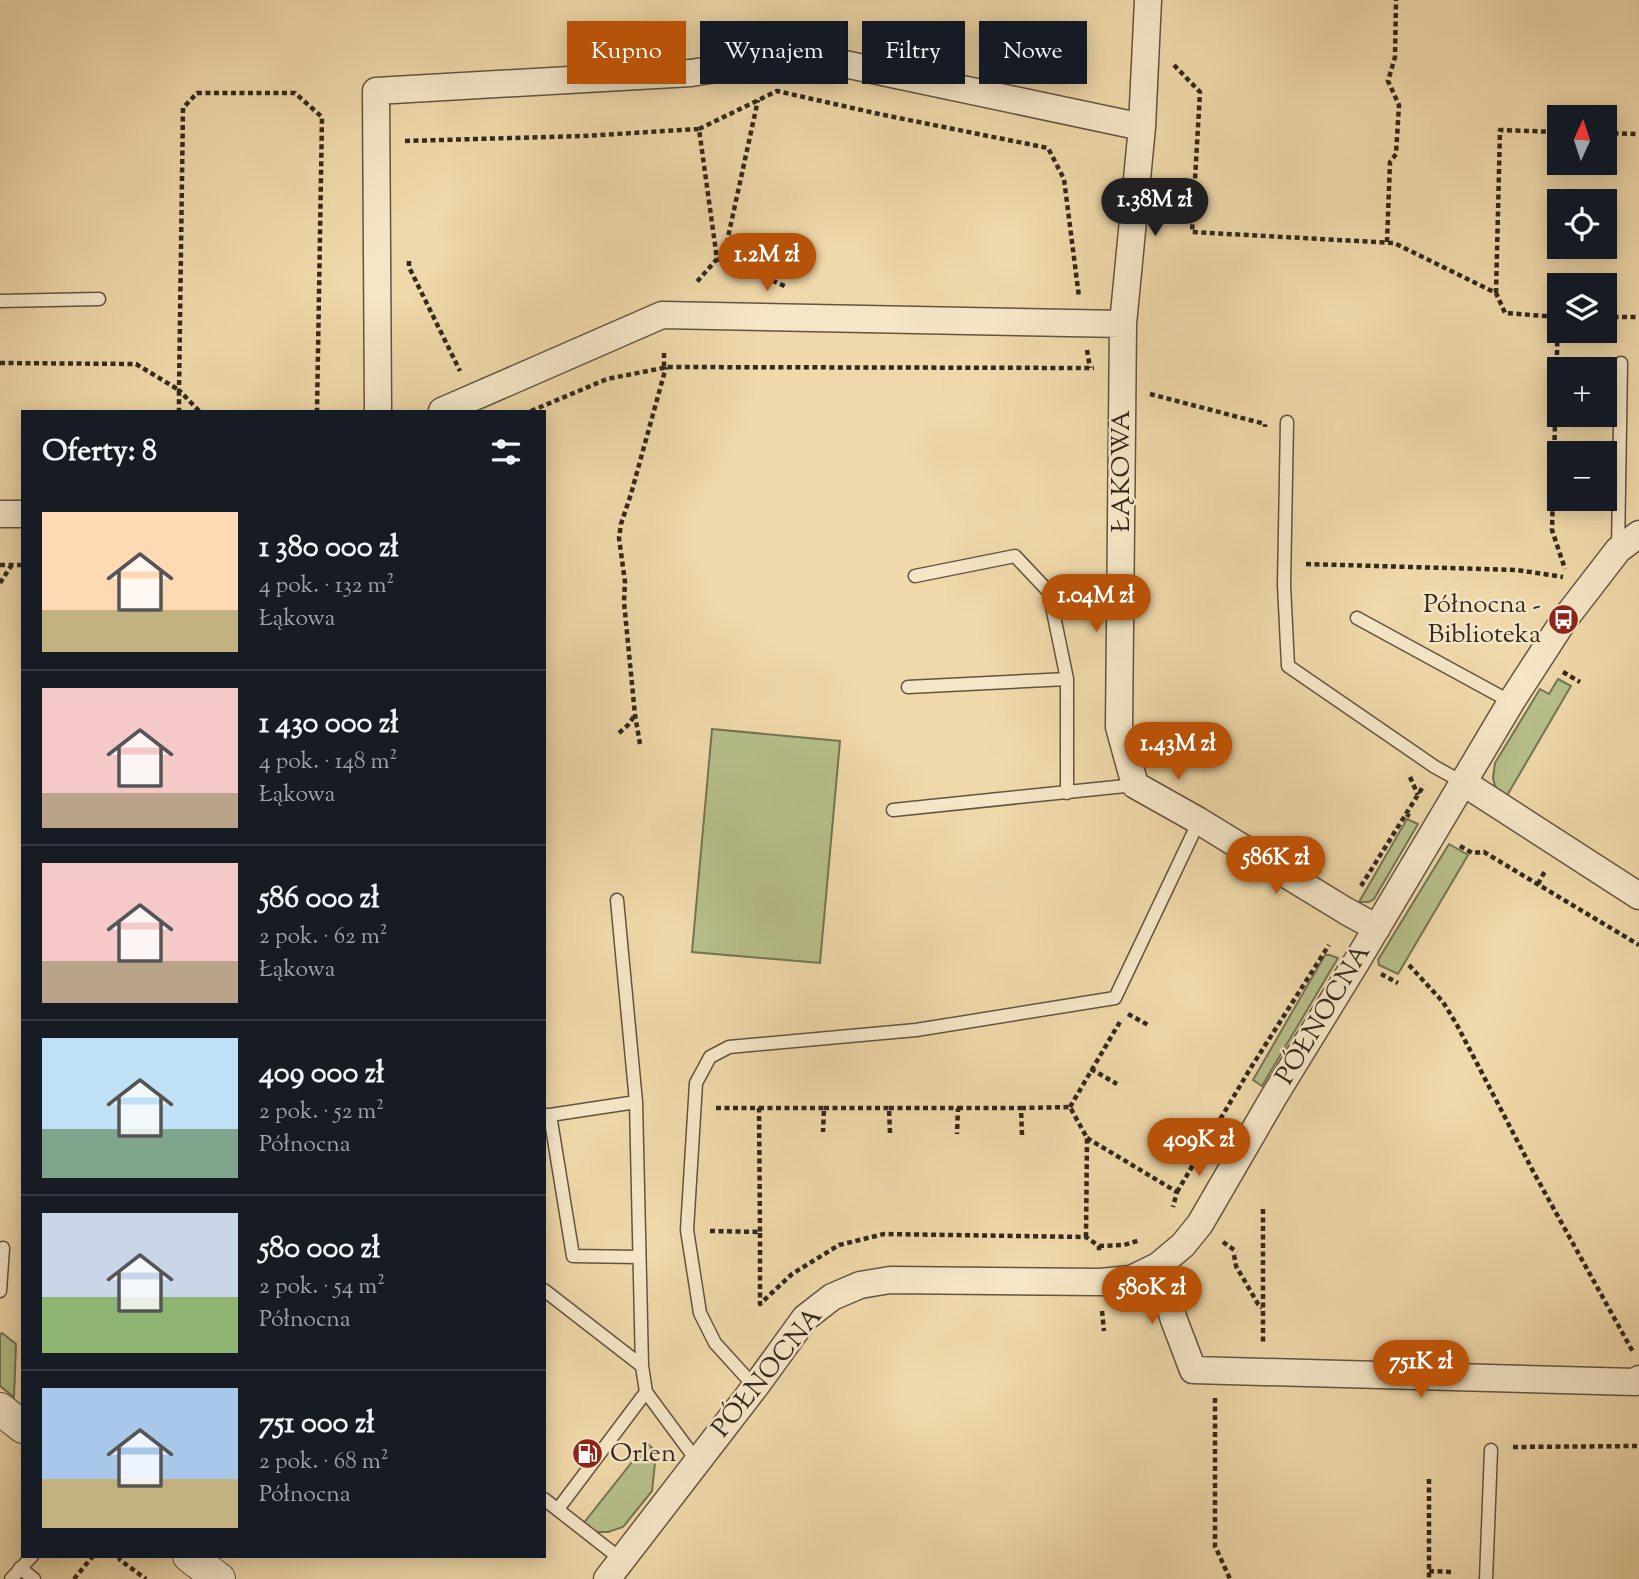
<!DOCTYPE html>
<html lang="pl">
<meta charset="utf-8">
<style>
:root{--surface:#171b24;--page:#20242c;--text:#f1f3f6;--muted:#9ea1a6;--line:#363941;--accent:#b45309}
body{margin:0;font-family:"Sorts Mill Goudy",serif;background:var(--page);color:var(--text);height:100vh;display:flex;flex-direction:column;font-size:26px;white-space:nowrap}
*{box-sizing:border-box;margin:0}
p{font-size:23px;color:var(--muted)}
.icon{flex:none;width:38px;height:38px;fill:none;stroke:currentColor;stroke-width:2;stroke-linecap:round;stroke-linejoin:round}
.map{position:relative;flex:1;overflow:hidden}
.details{position:absolute;left:21px;top:410px;width:525px;height:1148px;display:flex;flex-direction:column;background:var(--surface);border-radius:0px;box-shadow:0 4px 18px #0003}
.details>*{flex:none}
.top-card{position:absolute;left:567px;top:21px;width:665px;height:63px;display:flex;gap:14px}
.needle{width:46px;rotate:3deg}
.tools{position:absolute;left:1547px;top:105px;display:grid;gap:14px}
.tools a{display:grid;place-items:center;width:70px;height:70px;border-radius:0px;background:var(--surface);box-shadow:0 4px 18px #0003;font-size:35px}
.price{position:absolute;translate:-50% -60px;padding:0 16px;border-radius:24px;background:var(--accent);color:#fff;font-size:23px;line-height:46px;filter:drop-shadow(0 2px 4px #0008)}
.price::after{content:'';position:absolute;left:50%;top:42px;width:21px;height:16px;margin-left:-10px;background:inherit;clip-path:polygon(0 0,100% 0,50% 100%)}
.price.selected{background:#222;color:#fff}
ul{padding:0;list-style:none}
li{display:flex;align-items:center;gap:21px;height:175px;padding:0 21px}
li+li{border-top:2px solid var(--line)}
li span{display:grid;place-items:center;flex:none;width:196px;height:140px;border-radius:0px;color:#555}
li>.icon{margin-inline-start:auto}
span .icon{width:84px;height:84px;fill:#fffc;stroke-width:1}
li b{font-size:30px}
h2{display:flex;justify-content:space-between;align-items:center;height:84px;padding:0 21px;font-size:30px}
.chip{padding:0 24px;border-radius:0px;background:var(--surface);box-shadow:0 4px 18px #0003;font-size:24px;line-height:63px}
.chip.selected{background:var(--accent);color:#fff}
.map>svg:first-child{display:block}
.green{fill:#b6bf8a;stroke:#747454;stroke-width:2}
.lines{fill:none;stroke-linecap:round;stroke-linejoin:round}
.service-casing{stroke:#625440;stroke-width:15}
.minor-casing{stroke:#625440;stroke-width:29}
.tertiary-casing{stroke:#625440;stroke-width:34}
.path{stroke:#33281d;stroke-width:4.5;stroke-dasharray:5 3.5;stroke-linecap:butt}
.service{stroke:#f5e6c7;stroke-width:12}
.minor{stroke:#f5e6c7;stroke-width:26}
.tertiary{stroke:#f5e6c7;stroke-width:32}
.labels{text-anchor:middle;dominant-baseline:central;stroke-width:5;stroke-linejoin:round;paint-order:stroke}
.street-label{font-size:26px;fill:#33281d;stroke:#f5e6c7}
.poi-label{font-size:26px;fill:#33281d;stroke:#f5e6c7;text-anchor:end}
</style>
<div class="map">
<svg width="1639" height="1579" viewBox="0 0 1639 1579">
<rect width="100%" height="100%" fill="#efd8a9"/>
<filter id="stains"><feTurbulence type="fractalNoise" baseFrequency=".00286" numOctaves="4"/><feColorMatrix values="0 0 0 0 .2 0 0 0 0 .09 0 0 0 0 .02 0 0 0 .5 -.17"/></filter>
<radialGradient id="worn" r=".72"><stop offset=".6" stop-color="#630" stop-opacity="0"/><stop offset="1" stop-color="#630" stop-opacity=".3"/></radialGradient>
<path class="green" d="M1558,679l13,7 -66,113 -10,-13 -2,-8 2,-15 45,-74 9,5z
M712,729l128,12 -20,222 -128,-11z
M1407,819l11,5 -44,75 -5,3h-10z
M1449,844l19,11 -70,119 -19,-9 -1,-5z
M1325,955h5l8,3 -76,128 -9,-6z
M2,1333l14,11 -2,53 -14,-11v-51z
M647,1443l6,6 2,14 -3,28 -29,36 -15,5h-13l-12,-8z"/>
<g class="lines">
<defs>
<path id="service" d="M0,301l99,-2
M1287,422l-3,163 4,81 147,101 29,16
M1618,550l3,-187
M915,576l100,-20 34,36 18,87v114
M1357,618l154,84
M908,687l159,-8
M893,810l242,-25
M617,900l19,202 6,264 4,26 51,69
M544,1115h6l23,141 66,1
M550,1115l86,-13
M544,1290l98,76
M0,1291l3,-43
M755,1387l-40,-44 -15,-30 -13,-83 9,-147 14,-26 19,-10 187,-17 199,-32 84,-177
M544,1499l78,61
M558,1509l88,-117
M20,1568l14,11
M11,1579l21,-23
M1486,1579l5,-129"/>
<path id="minor" d="M1148,0l-6,127 -19,197 -4,403 16,58 64,36 147,90 31,17
M378,411l-2,-320 315,-18 111,-18 340,72
M442,411l220,-96 461,9
M0,514h23
M1464,783l175,113
M1158,1266l16,54 19,50 442,12 4,-3
M607,1579l148,-192 50,-69 27,-21 28,-12 30,-5 210,2 31,-3 27,-13 25,-21 17,-21 73,-126 84,-137 154,-259 53,-82 54,-70 21,-16"/>
<path id="tertiary" d="M0,1409l23,18
M189,1556l30,23"/>
</defs>
<use href="#service" class="service-casing"/>
<use href="#minor" class="minor-casing"/>
<use href="#tertiary" class="tertiary-casing"/>
<path class="path" d="M1174,65l26,27 -8,140 202,11 102,50 9,20 53,4
M699,129l78,-38 102,23 169,34 16,31 15,118
M1605,133l34,1
M405,141l178,-5 116,-7 18,130 -22,25
M1387,242l3,-80 6,-8 3,-49 -11,-24 7,-24 1,-57
M717,259l13,3 57,25
M723,260l35,-160
M409,261v6l51,104
M1496,293l4,-163 59,2
M1559,317h-1l-6,213 13,39
M1605,317h34
M1087,350l3,18
M664,353v14
M0,363l136,1 43,26v21
M1150,394l115,30v3
M199,411l-20,-21 4,-282 14,-15h98l27,24 -5,294
M531,411l76,-32 61,-12 426,1
M1306,564l211,6 46,7
M0,565h23
M0,583l11,-17
M1563,672l17,10
M619,733l9,-8 7,-10
M640,744l-5,-29 -11,-113 1,-20 -6,-44 2,-14 10,-30 35,-127
M1410,777l8,18
M1406,814l18,-29
M1460,846l12,7 12,-1 155,93
M1538,884l8,-15
M1361,886l45,-72 4,2
M1409,965l34,37 14,23 77,148 99,179
M1381,974l17,9
M1128,1014l22,12
M1091,1069l26,15
M1070,1107l51,-87
M716,1108h43l1,124
M759,1108h65l-1,24
M824,1108h65l1,25
M889,1108h69l-1,26
M958,1108h63l1,27
M1021,1108l49,-1 17,31 -1,99
M1087,1138l90,54 -4,15
M1177,1192l73,-123 79,-124
M1263,1209v135
M710,1231l50,1v72l32,-30 47,-29 45,-11 202,3 13,9v7
M1223,1242l14,10
M1099,1246l25,-1 16,-5
M1234,1255l2,11 22,38 4,4
M1102,1311l2,20
M1215,1398v148l15,33
M1513,1447l126,-1
M1429,1479v100
M119,1556l1,4 26,19
M1429,1571l24,1
M74,1579l19,-23"/>
<use href="#service" class="service"/>
<use href="#minor" class="minor"/>
<use href="#tertiary" class="tertiary"/>
</g>
<defs>
<symbol id="bus-disc" viewBox="-11 -11 22 22"><circle r="9.5" fill="#8f2418" stroke="#f5e6c7"/><path d="M-5-6H5V4H4V6H2V4H-2V6H-4V4H-5ZM-3.5-4V0h7V-4ZM-3.5 1.2v1.5H-2V1.2ZM2 1.2v1.5H3.5V1.2Z" fill="#fff"/></symbol>
<symbol id="fuel-disc" viewBox="-11 -11 22 22"><circle r="9.5" fill="#8f2418" stroke="#f5e6c7"/><path d="M-5.5-6h7V0h2V4h1.3V-2.5L3-4.5l.8-.8L6-3V5H2.5V1h-1V6h-7ZM-4.2-4.7v3.2H.2V-4.7Z" fill="#fff"/></symbol>
</defs>
<g fill-rule="evenodd">
<use href="#bus-disc" x="1546" y="602" width="35" height="35"/>
<use href="#fuel-disc" x="570" y="1436" width="35" height="35"/>
</g>
<g class="labels">
<g class="street-label">
<text transform="translate(1122 471) rotate(-90)">ŁĄKOWA</text>
<text transform="translate(1324 1015) rotate(-59)">PÓŁNOCNA</text>
<text transform="translate(768 1373) rotate(-51)">PÓŁNOCNA</text>
</g>
<g class="poi-label">
<text x="1541" y="605">Północna -<tspan x="1541" dy="30">Biblioteka</tspan></text>
<text x="610" y="1454" text-anchor="start">Orlen</text>
</g>
</g>
<rect width="100%" height="100%" filter="url(#stains)"/>
<rect width="100%" height="100%" fill="url(#worn)"/>
</svg>
<div class="tools">
<a><svg class="needle" viewBox="-14 -14 28 28"><path d="M0-13l5 13h-10z" fill="#e53935"/><path d="M0 13l5-13h-10z" fill="#9ea1a6"/></svg></a>
<a><svg class="icon" aria-label="locate" viewBox="0 0 24 24"><circle cx="12" cy="12" r="6"/><path d="M12 2v4M12 18v4M2 12h4M18 12h4"/></svg></a>
<a><svg class="icon" aria-label="layers" viewBox="0 0 24 24"><path d="M12 4l9 5-9 5-9-5zM3 14l9 5 9-5"/></svg></a>
<a>+</a>
<a>−</a>
</div>
<b class="price selected" style="left:1155px;top:238px">1.38M zł</b>
<b class="price" style="left:767px;top:293px">1.2M zł</b>
<b class="price" style="left:1096px;top:634px">1.04M zł</b>
<b class="price" style="left:1178px;top:782px">1.43M zł</b>
<b class="price" style="left:1276px;top:896px">586K zł</b>
<b class="price" style="left:1199px;top:1178px">409K zł</b>
<b class="price" style="left:1152px;top:1326px">580K zł</b>
<b class="price" style="left:1421px;top:1400px">751K zł</b>
<div class="top-card">
<a class="chip selected">Kupno</a>
<a class="chip">Wynajem</a>
<a class="chip">Filtry</a>
<a class="chip">Nowe</a>
</div>
<section class="details">
<h2>Oferty: 8<svg class="icon" aria-label="filters" viewBox="0 0 24 24"><path d="M4 7h16M4 17h16"/><circle cx="9" cy="7" r="2"/><circle cx="15" cy="17" r="2"/></svg></h2>
<ul>
<li><span style="background:linear-gradient(#ffd9b3 70%,#c2b280 0)"><svg class="icon" aria-label="home" viewBox="0 0 24 24"><path d="M3 11l9-7 9 7M6 9v11h12V9"/></svg></span><div><b>1 380 000 zł</b><p>4 pok. · 132 m²</p><p>Łąkowa</p></div></li>
<li><span style="background:linear-gradient(#f6c9c9 75%,#b9a48a 0)"><svg class="icon" aria-label="home" viewBox="0 0 24 24"><path d="M3 11l9-7 9 7M6 9v11h12V9"/></svg></span><div><b>1 430 000 zł</b><p>4 pok. · 148 m²</p><p>Łąkowa</p></div></li>
<li><span style="background:linear-gradient(#f6c9c9 70%,#b9a48a 0)"><svg class="icon" aria-label="home" viewBox="0 0 24 24"><path d="M3 11l9-7 9 7M6 9v11h12V9"/></svg></span><div><b>586 000 zł</b><p>2 pok. · 62 m²</p><p>Łąkowa</p></div></li>
<li><span style="background:linear-gradient(#bfe0f5 65%,#7fa58c 0)"><svg class="icon" aria-label="home" viewBox="0 0 24 24"><path d="M3 11l9-7 9 7M6 9v11h12V9"/></svg></span><div><b>409 000 zł</b><p>2 pok. · 52 m²</p><p>Północna</p></div></li>
<li><span style="background:linear-gradient(#c9d6e8 60%,#8fb573 0)"><svg class="icon" aria-label="home" viewBox="0 0 24 24"><path d="M3 11l9-7 9 7M6 9v11h12V9"/></svg></span><div><b>580 000 zł</b><p>2 pok. · 54 m²</p><p>Północna</p></div></li>
<li><span style="background:linear-gradient(#a9c7e8 65%,#c2b280 0)"><svg class="icon" aria-label="home" viewBox="0 0 24 24"><path d="M3 11l9-7 9 7M6 9v11h12V9"/></svg></span><div><b>751 000 zł</b><p>2 pok. · 68 m²</p><p>Północna</p></div></li>
</ul>
</section>
</div>
